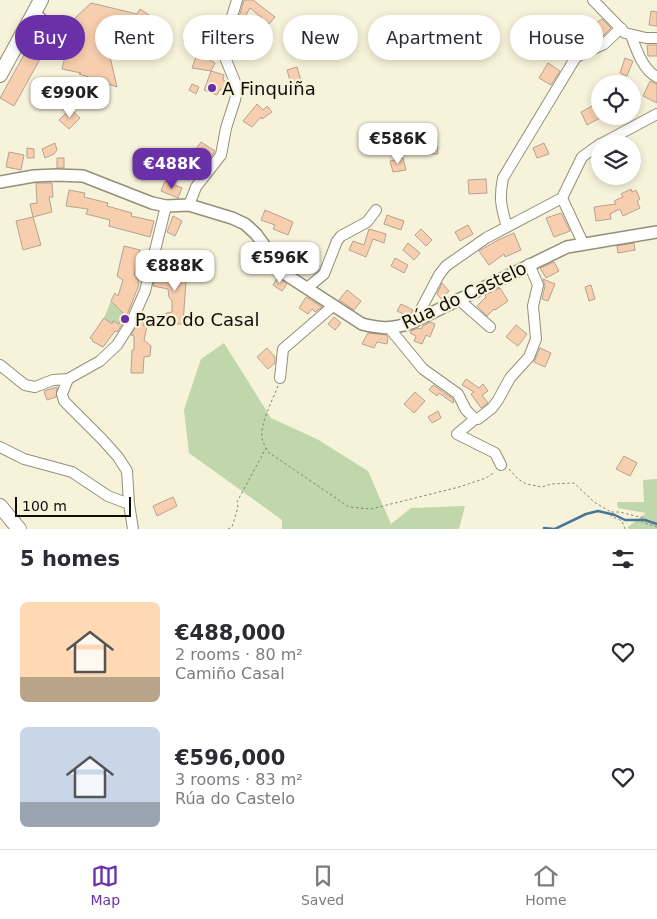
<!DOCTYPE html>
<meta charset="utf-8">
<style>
:root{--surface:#fff;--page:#f7f7f7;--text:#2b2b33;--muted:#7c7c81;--line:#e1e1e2;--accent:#6930a7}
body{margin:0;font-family:"DejaVu Sans",sans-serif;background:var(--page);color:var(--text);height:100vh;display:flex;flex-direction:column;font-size:19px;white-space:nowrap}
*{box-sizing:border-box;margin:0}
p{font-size:16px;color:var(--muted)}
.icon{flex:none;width:28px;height:28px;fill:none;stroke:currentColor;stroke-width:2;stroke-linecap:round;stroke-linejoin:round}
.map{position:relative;height:529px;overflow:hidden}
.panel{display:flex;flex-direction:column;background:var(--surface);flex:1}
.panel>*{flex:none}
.top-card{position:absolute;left:15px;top:15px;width:628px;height:45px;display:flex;gap:10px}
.controls{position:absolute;left:591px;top:75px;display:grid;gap:10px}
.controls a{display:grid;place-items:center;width:50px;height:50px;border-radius:50%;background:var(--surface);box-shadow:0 2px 8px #0003;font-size:25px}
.scale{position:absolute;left:15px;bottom:12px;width:116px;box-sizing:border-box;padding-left:5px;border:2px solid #0f0d06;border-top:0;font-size:14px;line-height:18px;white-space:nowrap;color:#0f0d06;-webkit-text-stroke:4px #f7f3da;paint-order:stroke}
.price{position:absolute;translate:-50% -42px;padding:0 11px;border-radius:10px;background:#fff;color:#222;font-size:16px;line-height:32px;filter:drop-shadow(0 1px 2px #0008)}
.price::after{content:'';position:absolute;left:50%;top:30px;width:15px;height:11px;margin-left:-8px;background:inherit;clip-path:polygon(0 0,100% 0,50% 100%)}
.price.on{background:var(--accent);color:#fff}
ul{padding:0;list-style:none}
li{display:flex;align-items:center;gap:15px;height:125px;padding:0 20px}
li span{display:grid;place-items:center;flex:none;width:140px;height:100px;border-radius:8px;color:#555}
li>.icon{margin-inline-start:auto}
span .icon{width:60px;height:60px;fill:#fffc;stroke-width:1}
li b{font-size:21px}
h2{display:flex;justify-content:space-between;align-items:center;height:60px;padding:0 20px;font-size:21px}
.tag{padding:0 18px;border-radius:22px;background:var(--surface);box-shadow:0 2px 8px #0003;font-size:18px;line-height:45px}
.tag.on{background:var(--accent);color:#fff}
.dock{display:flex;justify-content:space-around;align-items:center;height:70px;border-top:1px solid var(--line);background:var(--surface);font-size:14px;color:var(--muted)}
.dock a{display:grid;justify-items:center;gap:2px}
.dock .on{color:var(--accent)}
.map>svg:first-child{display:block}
.green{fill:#bfd7ab}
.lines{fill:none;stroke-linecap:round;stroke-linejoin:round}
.stream{stroke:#497599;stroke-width:2.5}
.building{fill:#f7cfae;stroke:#b6a292}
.service-casing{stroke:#938f79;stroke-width:8}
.minor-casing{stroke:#938f79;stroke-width:12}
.tertiary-casing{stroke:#938f79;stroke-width:14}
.secondary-casing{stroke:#938f79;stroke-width:16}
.path{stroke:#868373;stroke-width:1;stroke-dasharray:2.5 2.5;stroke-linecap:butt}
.service{stroke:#fff;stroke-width:5}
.minor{stroke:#fff;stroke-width:10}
.tertiary{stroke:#fff;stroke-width:11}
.secondary{stroke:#fff;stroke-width:14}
.poi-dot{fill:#6930a7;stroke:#f7f3da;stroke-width:2}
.labels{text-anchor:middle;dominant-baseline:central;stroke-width:4.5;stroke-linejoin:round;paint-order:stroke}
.poi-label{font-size:18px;fill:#0f0d06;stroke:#f7f3da;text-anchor:start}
.street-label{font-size:18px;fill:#0f0d06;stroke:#f7f3da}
</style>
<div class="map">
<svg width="657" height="529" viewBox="0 0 657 529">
<rect width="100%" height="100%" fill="#f7f3da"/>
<path class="green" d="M111,301l13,13 -5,10 -6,-3 -1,3 -8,-6z
M224,343l47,75 46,21 51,32 23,53 20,-16 54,-2 -6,23h-177v-9l-93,-67 -5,-43 17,-51z
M657,479v50h-28l-1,-2 18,-14 -28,-5 -1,-6h27l-1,-22z"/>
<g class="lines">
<path class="stream" d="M544,528l10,1
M555,529l31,-15 12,-3 17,4 10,5h20l12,4"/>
</g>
<path class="building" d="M244,0h9l22,17 -6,7 -19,-16 -10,17 -3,-1z
M91,3l46,11 3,-5 9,6 -16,20 -3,-1 -12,12 -6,1 -2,10 7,30 -38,-13 2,-1 -19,-4 12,-50z
M651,11l6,1v14l-8,-1z
M602,19l9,9 -10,10 -9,-12z
M190,27l12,6 -7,14 -12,-6z
M36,33l14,8 -36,65 -14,-8z
M554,40l16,6 -5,14 -16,-6z
M647,45h10v11h-9z
M196,46l14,3 2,3 -2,8 5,3 -4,8 -19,-3 4,-11 -2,-1z
M625,58l8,3 -6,15 -7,-3z
M548,63l12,8 -9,14 -12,-7z
M297,67l4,14 -10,3 -4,-14z
M211,71l13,4 -1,5 4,2 2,9 -9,-2 -3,6 -13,-5z
M650,81l7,3v19l-14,-7z
M192,84l7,3 -3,7 -7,-4z
M257,104l6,6 4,-4 5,6 -10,7 -1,-2 -9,10 -9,-6z
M594,105l6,13 -13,7 -6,-13z
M70,109l10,9 -11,11 -10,-9z
M426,138h11l1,16h-11z
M201,142l14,9 -5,7 -14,-9z
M55,143l2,7 -3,4 -9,4 -3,-9z
M544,143l5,11 -12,4 -4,-10z
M27,148l7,1v9h-7z
M168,149l5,6 -2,2 3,3 -12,13 -9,-11z
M9,152l15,3 -3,15 -15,-3z
M57,158h7v10h-7z
M403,158l3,12 -13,2 -3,-11z
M486,179l1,14 -18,1 -1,-14z
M165,181l17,7 -4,10 -17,-7z
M36,183h16l1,14h-4l3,15 -19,5 -3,-13 7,-1z
M631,189l1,3 4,-2 4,9 -3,2 3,7 -17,8 -3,-7 -10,5 1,5 -15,2 -2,-14 22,-3 -2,-3 9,-4 -2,-3z
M69,190l16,3 -1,4 24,6 -1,3 25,7 -1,3 23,5 -4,16 -41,-11 1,-6 -24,-6 2,-5 -22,-3z
M265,210l28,12 -5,13 -15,-6 2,-4 -14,-5z
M561,213l9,18 -16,6 -8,-19z
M387,215l17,6 -3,9 -17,-6z
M173,216l9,5 -7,15 -8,-4z
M33,217l8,28 -18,5 -7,-29z
M468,225l5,9 -13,7 -5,-9z
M369,229l17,5 -2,9 -11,-4 -7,18 -17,-7 4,-9 11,4z
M421,229l11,11 -6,6 -11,-11z
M514,233l7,17 -16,7 -1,-3 -15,11 -10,-14 19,-11z
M408,243l12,10 -6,7 -11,-10z
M634,243l1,7 -17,3 -1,-7z
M124,246l16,4 -6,25 5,6 -1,6 -13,33 -8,12 -2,-1 -12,16 -11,-6 1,-1 -3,-2 14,-20 8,6 1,-3 6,3 5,-10 -13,-13 4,-8 3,3 5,-16 -6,-4z
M395,258l13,7 -4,8 -13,-7z
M554,262l5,9 -13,7 -6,-10z
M167,270h23v11h-4l-3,43h-9v-4h-9l1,-7 6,-1v-11l-3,-4 -1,-8 -15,-3 3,-12 10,3z
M278,277l9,7 -5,7 -9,-6z
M543,279l12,5 -7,17 -6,-2 3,-13z
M442,283l7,8 -8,8 -4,-5z
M591,285l4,14 -6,2 -4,-14z
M500,288l8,13 -13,9 -1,-1 -7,7 -10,-10 9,-9 -1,-2z
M347,290l14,11 -7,9 -15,-10z
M306,297l16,10 -7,5 -3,-3 -4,5 -9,-6z
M401,304l12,6 -3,5 -2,1 -11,-5z
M143,314l5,2 -5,9 4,1 -3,14 7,6 -1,10 -6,1 -1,16h-12l1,-23h2v-14l-3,-1z
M334,317l7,6 -6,7 -7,-6z
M430,322l5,2 -5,13 -4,-2 -4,9 -8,-3 2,-5 -6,-3 1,-2 7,-3 3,1 2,-3z
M516,325l11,9 -9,12 -12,-9z
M368,333l18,2 2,3 -1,6 -10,-2 -3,6 -12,-4z
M267,348l8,9v6l-7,6 -11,-12z
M540,348l11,5 -6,14 -11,-5z
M466,379l13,9 4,-4 5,7 -6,4 6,8 -7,5 -10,-14 3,-2 -12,-7z
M433,385l20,14 1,3 -1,1 -14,-10 -2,3 -8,-6z
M57,387l-1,10 -9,3 -3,-9z
M415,392l10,9 -11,12 -10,-9z
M438,411l3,7 -9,5 -4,-6z
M624,456l13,7 -7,13 -14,-7z
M173,497l4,9 -20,10 -4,-10z"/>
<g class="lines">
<defs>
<path id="service" d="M36,11l28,24"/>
<path id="minor" d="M593,0l32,33 21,5h11
M631,35c5,14 12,35 26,42
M601,144l56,-30
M562,198l21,45
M189,205l7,-18 25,-32 5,-27 9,-28 2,-9 -2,-9 -13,-32 15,-50
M507,227c-6,-20 -8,-29 -4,-49l73,-121 28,-13 17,-16
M307,288l17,-14 13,-33 4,-5 26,-14 9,-12
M458,299l32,28
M420,319v-8l19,-36 7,-9 40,-28 76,-40 20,-41 18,-13
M390,329l33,40 35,25 8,16 9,9h3l14,-11 6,-8 12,-22 19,-21 7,-18 -3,-33 5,-21 -9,-21
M0,365l25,20 10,2 18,-7 15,-1 32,-18 17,-16 14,-22 14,-32 21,-85
M280,378l3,-29 50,-43
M68,379l-6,15 2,7 38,38 16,18 9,14 2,33 4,25
M475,419l-18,15 38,19 6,12
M0,447l24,12 48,13 36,24 21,8"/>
<path id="tertiary" d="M0,182l34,-6 22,-1 27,1 69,27 14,3 23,-1 43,13 13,6 11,10 29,40 77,50c20,5 29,5 49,-1l156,-76 90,-15"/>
<path id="secondary" d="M0,75l41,-75
M0,506l19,23"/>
</defs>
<use href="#service" class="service-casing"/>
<use href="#minor" class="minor-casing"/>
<use href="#tertiary" class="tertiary-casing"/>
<use href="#secondary" class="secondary-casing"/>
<path class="path" d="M278,386c-5,13 -18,38 -16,51 0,5 4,10 6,15l81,55 22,2 88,-22 27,-9 9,-6
M509,469l9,10 8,5 16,3 9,-3 23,-1 20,19 17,10
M228,529l4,-2 6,-20 -1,-5 29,-54
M625,529l-3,-8 -11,-5v-4h9l23,6 -1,4 15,5"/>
<use href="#service" class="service"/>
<use href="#minor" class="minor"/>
<use href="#tertiary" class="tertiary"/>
<use href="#secondary" class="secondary"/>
</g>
<g class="poi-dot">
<circle cx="212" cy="88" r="5"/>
<circle cx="125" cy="319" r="5"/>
</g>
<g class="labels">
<g class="poi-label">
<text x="222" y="88">A Finquiña</text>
<text x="135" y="319">Pazo do Casal</text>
</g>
<g class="street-label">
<text transform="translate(464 295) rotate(-25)">Rúa do Castelo</text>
</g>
</g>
</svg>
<div class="controls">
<a><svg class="icon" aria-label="locate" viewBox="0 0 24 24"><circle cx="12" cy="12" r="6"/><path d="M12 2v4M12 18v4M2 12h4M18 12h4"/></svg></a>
<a><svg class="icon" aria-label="layers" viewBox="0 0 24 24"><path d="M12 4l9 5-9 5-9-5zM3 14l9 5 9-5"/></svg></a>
</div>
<div class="scale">100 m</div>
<b class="price" style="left:70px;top:119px">€990K</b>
<b class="price" style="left:398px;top:165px">€586K</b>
<b class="price on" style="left:172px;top:190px">€488K</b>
<b class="price" style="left:280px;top:284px">€596K</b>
<b class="price" style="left:175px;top:292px">€888K</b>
<div class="top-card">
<a class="tag on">Buy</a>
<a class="tag">Rent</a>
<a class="tag">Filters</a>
<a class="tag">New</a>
<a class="tag">Apartment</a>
<a class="tag">House</a>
</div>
</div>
<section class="panel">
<h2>5 homes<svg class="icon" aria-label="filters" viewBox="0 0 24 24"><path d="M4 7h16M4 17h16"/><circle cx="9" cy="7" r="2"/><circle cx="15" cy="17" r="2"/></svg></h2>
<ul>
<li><span style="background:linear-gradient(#ffd9b3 75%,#b9a48a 0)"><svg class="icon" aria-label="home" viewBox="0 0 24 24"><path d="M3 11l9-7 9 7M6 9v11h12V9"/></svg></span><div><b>€488,000</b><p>2 rooms · 80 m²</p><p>Camiño Casal</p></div><svg class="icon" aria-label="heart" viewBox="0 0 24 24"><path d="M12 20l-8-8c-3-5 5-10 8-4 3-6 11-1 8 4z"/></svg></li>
<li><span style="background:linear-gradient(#c9d6e8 75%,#9aa5b1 0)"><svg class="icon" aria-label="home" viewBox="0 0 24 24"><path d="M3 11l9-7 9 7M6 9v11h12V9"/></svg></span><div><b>€596,000</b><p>3 rooms · 83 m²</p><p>Rúa do Castelo</p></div><svg class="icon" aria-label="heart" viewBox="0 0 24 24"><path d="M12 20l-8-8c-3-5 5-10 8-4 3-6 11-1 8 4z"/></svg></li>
</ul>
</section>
<nav class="dock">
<a class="on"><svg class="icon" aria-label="map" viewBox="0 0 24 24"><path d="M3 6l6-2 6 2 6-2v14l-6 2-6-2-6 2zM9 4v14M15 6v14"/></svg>Map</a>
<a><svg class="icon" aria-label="saved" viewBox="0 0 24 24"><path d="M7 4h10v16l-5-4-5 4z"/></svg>Saved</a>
<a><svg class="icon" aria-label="home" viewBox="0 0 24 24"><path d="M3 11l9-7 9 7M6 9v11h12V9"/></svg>Home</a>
</nav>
